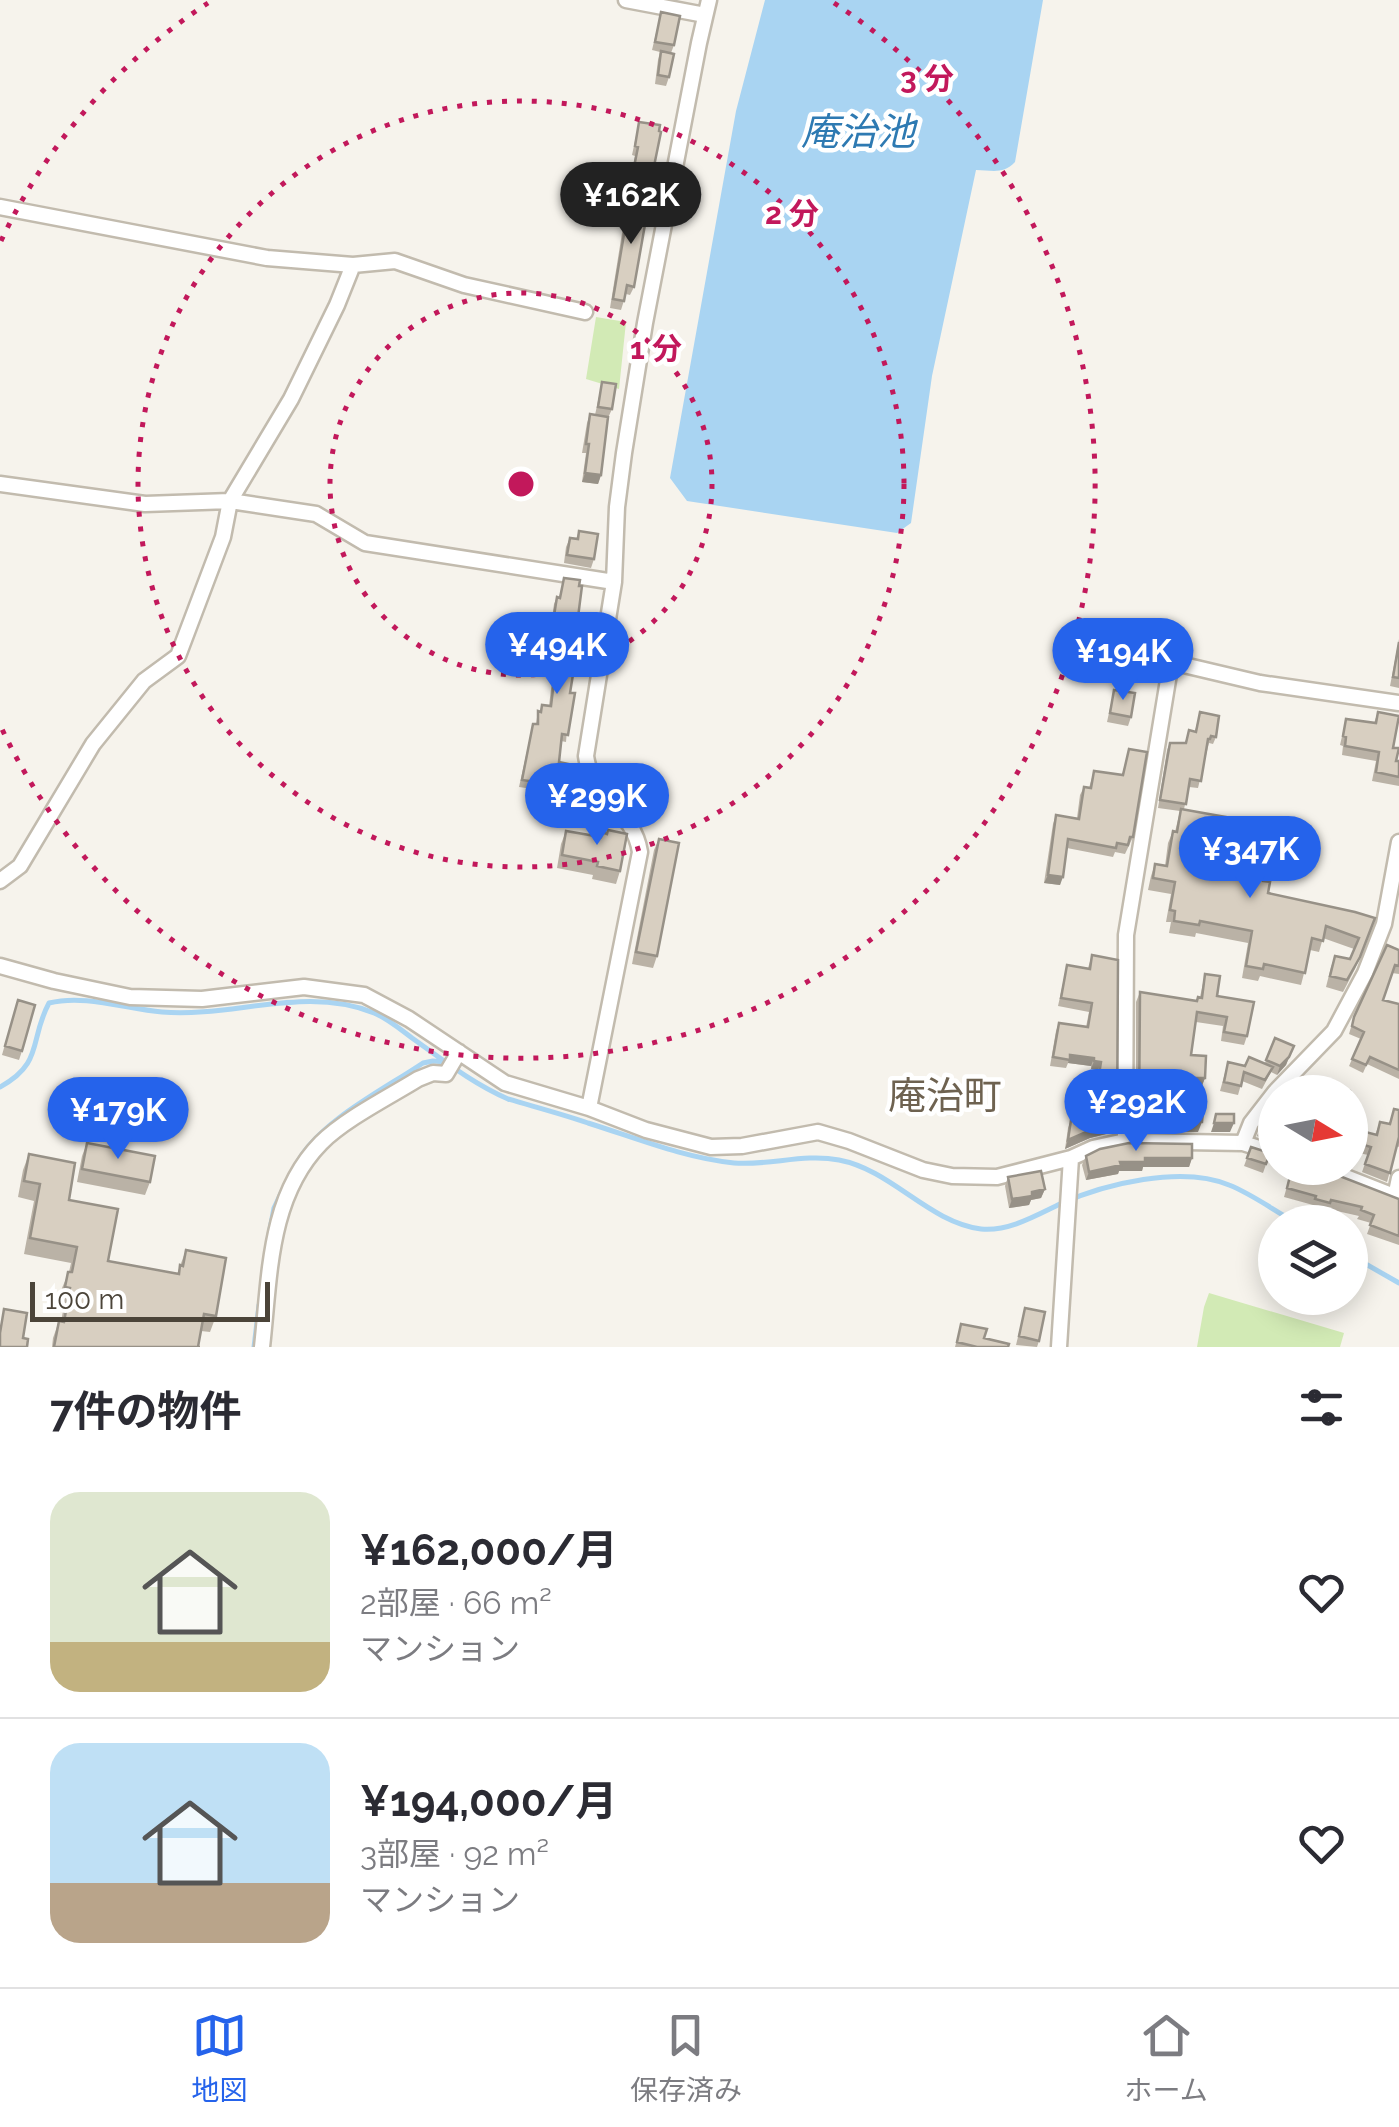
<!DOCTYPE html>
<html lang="ja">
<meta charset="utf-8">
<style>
:root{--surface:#fff;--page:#f7f7f7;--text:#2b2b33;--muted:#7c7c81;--line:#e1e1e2;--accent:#2563eb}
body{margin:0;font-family:Raleway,"Noto Sans JP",sans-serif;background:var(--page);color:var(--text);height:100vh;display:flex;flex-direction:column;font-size:38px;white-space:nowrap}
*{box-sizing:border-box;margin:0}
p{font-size:32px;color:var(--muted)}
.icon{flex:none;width:55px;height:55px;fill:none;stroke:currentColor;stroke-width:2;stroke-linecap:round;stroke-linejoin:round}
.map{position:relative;height:1347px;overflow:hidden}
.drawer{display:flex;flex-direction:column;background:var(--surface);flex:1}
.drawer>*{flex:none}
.needle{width:65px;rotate:100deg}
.buttons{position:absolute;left:1258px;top:1075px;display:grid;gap:20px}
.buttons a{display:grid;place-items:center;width:110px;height:110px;border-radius:50%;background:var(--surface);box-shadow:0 5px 25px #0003;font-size:50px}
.scale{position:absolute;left:30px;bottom:25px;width:240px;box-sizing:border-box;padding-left:10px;border:5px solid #4b4439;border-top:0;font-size:28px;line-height:35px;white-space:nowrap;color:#4b4439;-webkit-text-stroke:8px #fff;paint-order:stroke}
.price{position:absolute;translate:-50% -85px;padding:0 22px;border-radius:35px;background:var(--accent);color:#fff;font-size:32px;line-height:65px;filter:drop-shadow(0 2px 5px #0008)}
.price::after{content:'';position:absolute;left:50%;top:60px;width:30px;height:22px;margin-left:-15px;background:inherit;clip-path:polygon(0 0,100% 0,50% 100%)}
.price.on{background:#222;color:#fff}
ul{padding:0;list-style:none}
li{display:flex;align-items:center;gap:30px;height:250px;padding:0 50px}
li+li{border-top:2px solid var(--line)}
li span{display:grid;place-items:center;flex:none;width:280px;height:200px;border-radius:30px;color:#555}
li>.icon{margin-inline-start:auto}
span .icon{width:120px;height:120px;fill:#fffc;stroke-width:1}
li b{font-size:42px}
h2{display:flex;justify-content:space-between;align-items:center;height:120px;padding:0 50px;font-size:42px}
.tabs{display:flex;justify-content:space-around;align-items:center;height:140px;border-top:2px solid var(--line);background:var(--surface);font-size:28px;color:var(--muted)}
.tabs a{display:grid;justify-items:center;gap:5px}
.tabs .on{color:var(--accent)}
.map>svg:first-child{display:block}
.green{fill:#d2eab5}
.water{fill:#a9d4f2}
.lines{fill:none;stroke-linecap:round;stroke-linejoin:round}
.stream{stroke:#a9d4f2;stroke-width:5}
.minor-casing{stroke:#c2bbae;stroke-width:19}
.minor{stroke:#fff;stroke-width:14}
.wall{fill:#bab2a6}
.shaded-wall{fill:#979187}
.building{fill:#d8cfc1;stroke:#979187;stroke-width:2.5}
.ring{fill:none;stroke:#c2185b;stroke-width:5;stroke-dasharray:5 10}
.labels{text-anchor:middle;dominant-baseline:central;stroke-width:9;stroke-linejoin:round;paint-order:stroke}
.water-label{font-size:38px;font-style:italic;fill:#2e7ab2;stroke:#fff}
.neighbourhood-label{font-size:38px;fill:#6e6250;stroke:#fff}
.centre{fill:#c2185b;stroke:#fff;stroke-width:5}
.ring-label{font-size:30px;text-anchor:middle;font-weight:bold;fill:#c2185b;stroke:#fff;stroke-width:9;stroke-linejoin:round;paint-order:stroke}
</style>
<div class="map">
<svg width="1399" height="1347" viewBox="0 0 1399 1347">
<rect width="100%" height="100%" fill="#f6f3ec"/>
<path class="green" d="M596,317l30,5 -7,67 -33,-10z
M1209,1293l135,40 -4,14h-143l7,-40z"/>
<path class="water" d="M765,0h278l-28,162c-12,13 -24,8 -39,8l-44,206 -21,147 -14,10 -210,-32 -17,-23 66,-367z"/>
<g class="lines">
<path class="stream" d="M0,1087c44,-24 29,-47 49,-84 36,-9 77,6 113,9 70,6 144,-27 212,1 13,5 26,16 38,25 31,22 61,46 96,61 27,8 54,15 80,24 48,15 96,35 146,40 35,3 70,-10 105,-3 53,10 89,62 142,69 27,3 56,-14 79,-25 44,-20 122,-39 169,-19 23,9 44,25 66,37
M298,1161c24,-41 85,-71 125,-98l10,-2 13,1
M268,1240l6,-32 9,-19
M1350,1255l49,28
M254,1347l5,-42"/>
<defs>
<path id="minor" d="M626,0l79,15
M0,207l267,51 86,7 42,-4 69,24 121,27
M0,484l145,20 85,-3 86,13 49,29 249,39
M0,881l20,-15 73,-122 51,-63 34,-25 45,-119 7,-36 61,-102 46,-94 16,-40
M0,966l54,15 76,16 72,2 102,-12 60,8 45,24 96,64 84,25 57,22 65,17 31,-1 76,-14 31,9 74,29 29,6 45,1 74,-19 22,-10 32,-7 118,2 32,10
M589,1108l51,-256c-7,-44 -47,-50 -54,-96l28,-174 3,-75 7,-54 21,-130 54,-280 10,-43
M1125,1141l1,-206 45,-273 89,21 139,20
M1243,1143l8,-20 24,-31 59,-61 31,-58 19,-49 15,-82
M1323,1168l76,30
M1395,1197l4,-19
M262,1347c8,-70 6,-150 59,-204 24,-24 68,-46 97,-64l15,-6 13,1 13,-22
M1059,1347l12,-189"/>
</defs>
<use href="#minor" class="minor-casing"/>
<use href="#minor" class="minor"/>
</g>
<path class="wall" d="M661,12l13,33 -3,8 -2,24 -3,9 -11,-2 3,-24 2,-8 -8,-2z
M639,122l20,9 -7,45 -3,8 -19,-3 5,-25 -3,-1z
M630,199l4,88 -4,8 -4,-1 -5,16 -11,-2 16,-100z
M602,382l10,27 -4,9 -7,57 -3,9 -16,-2 4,-29h-4l5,-30 3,-9 5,1z
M579,531l15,28 -3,9 -27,-5 2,-16 4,-9 6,1z
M564,578l13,47 4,26 -2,7 -3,-1 -6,36 -4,49 -5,-1 -2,21 10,32 -3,7 -21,-4 1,-6 -27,-4 14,-63h3l2,-13h2l2,-6 7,1 6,-51 -8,-1 7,-50 3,-7 2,1z
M1399,639v49l-9,-2z
M1114,690l17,27 -3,9 -21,-4z
M1200,712l16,25 -3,7 -4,-1 -1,4 -10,41 -9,-1 -5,22 33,64 32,6 3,-20 5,-11 6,33 5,12 107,25 -20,51 -12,23 -17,-5 5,-20 4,-11 15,3 4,-10 -31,-11 -4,14 -9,-2 -9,35 -41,-9 -2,5 -16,-3 6,-35 -52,-10 -1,4 -26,-4 2,-11h-5l5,-28 -23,-4 3,-14 4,-12 10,2 3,-23 5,-12 2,1 5,-21 -22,-3 9,-58 3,-7h15l4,-13 6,1z
M1378,712l15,36 3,13h3v25l-27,-5 4,-20 -34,-6 1,-9 -3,-1 6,-26 28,4z
M1129,749l4,88 -8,17 -10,-2 -2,5 -46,-9 -7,37 -16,-2 9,-59 3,-9 21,3 3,-23 4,-8 5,1 5,-17 28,4z
M566,831l34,6 2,-5 18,39 -4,13 -24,-5 1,-4 -36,-7 4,-24z
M659,839l-2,117 -4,12 -21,-4 22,-114z
M1399,950v24l-7,-1 -9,27 16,4v75l-32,-15 -4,9 -14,-7 12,-27 -12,-5 5,-17z
M1092,955l25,169 -3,8 -24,6 -25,11 3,-21 3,-8 14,2 4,-27 3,-9h3l3,-16 -7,-1v-3l-23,-3 -2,5 -16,-2 6,-35 3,-8 27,4 3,-15 -31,-6 9,-41 21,3z
M1205,974l12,22 30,40 -3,9 -23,-4 2,-15 -27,-4 -5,33 14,23 -4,10 -6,-1 -2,24 5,21 -62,-1v-129l4,-10 56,9 4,-4z
M15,1009l7,42 -3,9 -17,-5z
M1275,1038l19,8 -8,19 -9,10 -6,-3 -9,17 -20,-8 -4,14 -18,-4 8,-29 17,4 20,-3z
M1394,1109l5,1v37l-2,-1 -10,36 -25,-10 6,-17 -18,-4v-23l25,7 5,-13 9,2z
M1275,1115v28l-18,-7 3,-8z
M87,1143l63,39 -5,13 -68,-13 5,-26z
M1251,1147l19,6 -7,20 -19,-7z
M29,1154l40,46 39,61 69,13 9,-24 30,66 -6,16 -9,-1 -3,16h2h-148l1,-9 6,-17 2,1 3,-17 -5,-1 3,-16 7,-16 2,-9 -47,-9 10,-53 -16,-4 5,-27z
M1086,1156l106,2 -3,9h-46l-1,4h-23l-1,3 -32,6 -4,-15z
M1291,1172l108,27v46l-32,-11 4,-11 -14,-4 2,-3 -31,-7 -1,3 -15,-4 1,-3 -29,-8z
M1008,1177l37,12 -4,9 -10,2 -2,5 -20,3 -4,-22z
M1025,1308l14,33 -2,6 -21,-2z
M961,1324l23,14 24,9h-53z"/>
<path class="shaded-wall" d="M585,473l16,2 -3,9 -16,-2z
M549,647l9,1 -3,7 -8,-1z
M1048,875l15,2 -3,8 -16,-2z
M1070,1055l24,3 -3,8 -23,-3z
M1289,1057l-3,8 -9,10 3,-9z
M1094,1061l7,1 -3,8 -7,-1z
M1196,1078h9l-4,10 -8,-1z
M1139,1121l63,1 -4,10 -62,-1z
M1214,1123h20l-4,9h-19z
M1117,1124l-3,8 -24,6 -25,11 3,-9 25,-11z
M1145,1158h47l-3,9h-46l-1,4h-23l-1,3 -32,6 3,-8 31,-10z
M1045,1189l-4,9 -10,2 -2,5 -20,3 3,-9 20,-7z"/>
<path class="building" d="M661,12l19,4 -6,29 -19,-3z
M661,51l13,3 -5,23 -11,-2z
M639,122l21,3 -1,6 2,1 -9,44 -19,-4 5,-25 -3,-1z
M630,199l19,3 -15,85 -7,-2 -3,16 -11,-2z
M602,382l14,2 -4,25 -14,-2z
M590,414l18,3 -7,58 -16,-2 4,-29h-3z
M579,531l19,3 -4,25 -27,-4 3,-17 8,1z
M564,578l16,2 -1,6h3l-5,39h2l-1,7 6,1 -3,18 -4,-1 -7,43h5l-7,42 -6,-1 -3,28 14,3 -4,29 -21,-4 1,-6 -27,-4 11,-56h5v-13l3,1 1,-7 9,1 7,-58 -9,-1 8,-50 3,1z
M1399,642v36l-6,-1z
M1114,690l21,3 -4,24 -21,-4z
M1200,712l19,4 -3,21 -5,-1 -1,3h-2l-7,42 -11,-2 -4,25 -26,-4 10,-57h16l3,-13 7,2z
M1378,712l21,4 -6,32h6l-3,13h3v16l-23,-5 3,-20 -34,-6 1,-9 -3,-1 3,-17 30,4z
M1129,749l18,3 -14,85h-3l-2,8 -11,-2 -1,5 -48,-9 -5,38 -15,-2 8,-60 23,4 5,-32 7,1 3,-17 29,4z
M1181,809l45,8 -9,56 34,6 6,-31 11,2 -5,31 7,1 -2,11 87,19 20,6 -15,39 -13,23 -17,-4 5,-20 15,3 9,-21 -33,-12 -3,15 -11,-3 -7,35 -41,-9 -1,5 -17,-3 6,-35 -52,-10 -1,4 -25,-4 1,-10 -5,-1 5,-28 -22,-4 2,-14 12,2 6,-35 4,1z
M608,830l19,4 -7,37 -23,-5 1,-4 -36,-7 4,-24 35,6 1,-5 5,2z
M659,839l20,4 -22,113 -21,-4z
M1387,945l12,5v16l-4,-1 -12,35 16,4v66l-29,-13 -4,8 -14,-6 12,-27 -12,-6 2,-9z
M1092,955l26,5 -1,164 -24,5 -25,11 3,-20 15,2 6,-36 5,1 4,-25 -7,-1v-3l-24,-3v5l-17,-3 6,-34 29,4 4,-24 -31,-5 6,-33 23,4z
M1205,974l15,2 -3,20 37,6 -7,34 -23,-4 3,-15 -30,-5 -6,43 15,1 -1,22h-9l-3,33h10l-1,11 -63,-1 1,-129 57,9 1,-4 4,1z
M18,1000l17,5 -13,46 -17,-5z
M1275,1038l19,8 -5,11 -9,9 -14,-6z
M1249,1057l24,10 -8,13 -21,-8 -3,14 -17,-4 4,-20 17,4z
M1319,1080l31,11v1h-35z
M1394,1109l5,1v27l-9,36 -25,-9 6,-17 -21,-6v-13l27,7 3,-13 10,2z
M1269,1113l6,2v18l-15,-5z
M1216,1114h18v9h-20z
M87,1143l68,13 -5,26 -68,-13z
M1129,1143l63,1v14h-47v4h-25l1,3 -32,7 -3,-16 14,-7z
M1251,1147l19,6 -4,11 -19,-6z
M29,1154l46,9 -6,37 49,9 -10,52 71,13 1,-9 3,1 3,-16 40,8 -10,58 -12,-2 -6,33h2h-146l5,-26 5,1 6,-34 -5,-1 3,-15h4l5,-25 -47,-9 10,-54 -16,-3z
M1312,1168h7l80,31v37l-29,-11 4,-10 -13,-5 1,-3 -31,-7 -1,3 -15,-4 1,-3 -29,-8 4,-16 6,2 1,-4 12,3z
M1041,1171l4,18 -13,3v4l-20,3 -4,-22z
M1025,1308l20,4 -6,29 -20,-5z
M4,1309l23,4 -4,25 5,1 -1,8h-27v-14z
M961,1324l26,5 -3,9 25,6 -1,3h-31l-20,-5z"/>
<g class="ring">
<circle cx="521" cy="484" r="191"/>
<circle cx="521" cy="484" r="383"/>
<path d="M1 241A574 574 0 0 1 208 3M834 3A574 574 0 1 1 1 727"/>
</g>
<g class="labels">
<g class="water-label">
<text x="858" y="131">庵治池</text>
</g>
<g class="neighbourhood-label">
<text x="945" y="1095">庵治町</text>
</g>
</g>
<circle cx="521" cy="484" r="15" class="centre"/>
<g class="ring-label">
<text x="927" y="89">3 分</text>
<text x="792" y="224">2 分</text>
<text x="656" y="359">1 分</text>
</g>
</svg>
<div class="buttons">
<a><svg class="needle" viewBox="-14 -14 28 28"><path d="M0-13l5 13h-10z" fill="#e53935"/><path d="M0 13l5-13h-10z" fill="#7c7c81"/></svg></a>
<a><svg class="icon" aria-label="layers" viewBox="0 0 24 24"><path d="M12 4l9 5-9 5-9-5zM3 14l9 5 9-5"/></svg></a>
</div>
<div class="scale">100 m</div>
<b class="price on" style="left:631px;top:247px">¥162K</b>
<b class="price" style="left:557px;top:697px">¥494K</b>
<b class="price" style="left:1123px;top:703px">¥194K</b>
<b class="price" style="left:597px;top:848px">¥299K</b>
<b class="price" style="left:1250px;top:901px">¥347K</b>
<b class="price" style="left:1136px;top:1154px">¥292K</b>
<b class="price" style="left:118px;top:1162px">¥179K</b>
</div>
<section class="drawer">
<h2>7件の物件<svg class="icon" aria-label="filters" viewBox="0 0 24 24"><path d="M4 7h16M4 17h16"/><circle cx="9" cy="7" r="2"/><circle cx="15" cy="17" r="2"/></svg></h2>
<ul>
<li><span style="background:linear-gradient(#dfe7d0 75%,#c2b280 0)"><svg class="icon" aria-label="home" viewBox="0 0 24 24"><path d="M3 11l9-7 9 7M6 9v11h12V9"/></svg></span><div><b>¥162,000/月</b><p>2部屋 · 66 m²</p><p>マンション</p></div><svg class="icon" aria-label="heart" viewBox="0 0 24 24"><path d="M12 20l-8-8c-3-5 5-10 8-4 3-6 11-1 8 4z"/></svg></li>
<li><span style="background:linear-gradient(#bfe0f5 70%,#b9a48a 0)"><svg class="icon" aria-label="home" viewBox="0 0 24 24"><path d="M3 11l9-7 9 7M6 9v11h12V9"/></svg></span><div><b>¥194,000/月</b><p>3部屋 · 92 m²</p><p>マンション</p></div><svg class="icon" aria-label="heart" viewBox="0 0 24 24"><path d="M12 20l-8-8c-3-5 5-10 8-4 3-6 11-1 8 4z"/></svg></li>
</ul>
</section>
<nav class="tabs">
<a class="on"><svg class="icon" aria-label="map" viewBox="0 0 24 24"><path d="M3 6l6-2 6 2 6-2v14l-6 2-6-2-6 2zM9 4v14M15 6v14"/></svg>地図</a>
<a><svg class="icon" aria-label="saved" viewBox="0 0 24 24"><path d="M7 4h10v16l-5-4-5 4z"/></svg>保存済み</a>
<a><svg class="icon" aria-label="home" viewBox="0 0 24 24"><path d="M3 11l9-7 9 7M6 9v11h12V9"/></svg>ホーム</a>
</nav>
